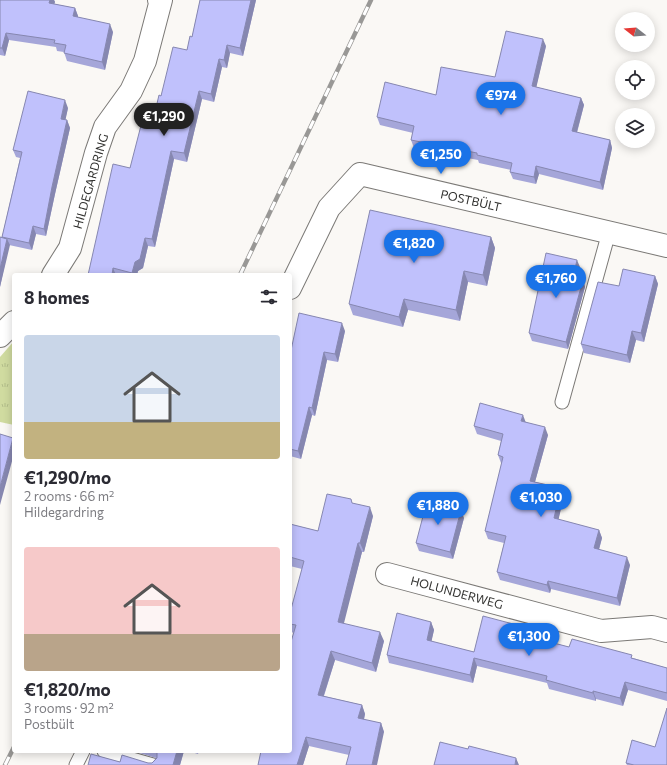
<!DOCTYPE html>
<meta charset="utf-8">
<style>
:root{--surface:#fff;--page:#f2f2f3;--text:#2b2b33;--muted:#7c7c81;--accent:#1a73e8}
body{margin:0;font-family:Commissioner,sans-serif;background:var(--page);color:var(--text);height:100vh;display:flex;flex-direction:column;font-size:15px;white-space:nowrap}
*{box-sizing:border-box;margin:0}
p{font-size:13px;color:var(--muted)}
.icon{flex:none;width:22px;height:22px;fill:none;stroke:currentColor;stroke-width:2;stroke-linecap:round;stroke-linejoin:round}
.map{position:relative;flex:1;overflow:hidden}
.sheet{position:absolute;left:12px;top:273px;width:280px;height:480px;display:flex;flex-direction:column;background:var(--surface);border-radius:4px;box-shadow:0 2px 10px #0003}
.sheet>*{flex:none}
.needle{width:26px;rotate:287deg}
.buttons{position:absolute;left:615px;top:12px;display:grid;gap:8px}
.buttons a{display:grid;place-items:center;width:40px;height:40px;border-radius:50%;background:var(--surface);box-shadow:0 2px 10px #0003;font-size:20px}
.price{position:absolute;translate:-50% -34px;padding:0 9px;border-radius:14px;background:var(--accent);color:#fff;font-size:13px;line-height:26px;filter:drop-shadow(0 1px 2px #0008)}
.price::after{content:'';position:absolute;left:50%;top:24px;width:12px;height:9px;margin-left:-6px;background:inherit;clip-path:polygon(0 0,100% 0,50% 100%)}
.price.on{background:#222;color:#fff}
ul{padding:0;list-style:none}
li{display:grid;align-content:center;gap:8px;height:212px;padding:0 12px}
li span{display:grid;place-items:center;height:124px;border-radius:4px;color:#555}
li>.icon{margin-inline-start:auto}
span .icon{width:72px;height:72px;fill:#fffc;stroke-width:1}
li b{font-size:17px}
h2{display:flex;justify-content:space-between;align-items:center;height:48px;padding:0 12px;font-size:17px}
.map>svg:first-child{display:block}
.park{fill:url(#park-tufts)}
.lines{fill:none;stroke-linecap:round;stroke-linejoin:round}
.service-casing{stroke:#7b7976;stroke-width:15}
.minor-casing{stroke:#7b7976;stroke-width:24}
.service{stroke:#fff;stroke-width:13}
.minor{stroke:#fff;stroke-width:22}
.rail-casing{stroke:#999896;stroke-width:4.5}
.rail{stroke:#fff;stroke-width:3;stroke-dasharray:9;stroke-linecap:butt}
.wall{fill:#a5a6d9}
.shaded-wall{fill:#8687b0}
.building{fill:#c0c1fc;stroke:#8687b0}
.labels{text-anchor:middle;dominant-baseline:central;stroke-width:3.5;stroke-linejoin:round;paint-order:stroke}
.street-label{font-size:12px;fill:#343432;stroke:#fff}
</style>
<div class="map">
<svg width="667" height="765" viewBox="0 0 667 765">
<defs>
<pattern id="park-tufts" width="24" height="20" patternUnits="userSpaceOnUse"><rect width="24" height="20" fill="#d0dba0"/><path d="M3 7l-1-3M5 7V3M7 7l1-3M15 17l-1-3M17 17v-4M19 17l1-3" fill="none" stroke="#b3bd8a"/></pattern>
</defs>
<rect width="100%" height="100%" fill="#faf8f5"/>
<path class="park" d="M14,341v84l-14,-3v-65z"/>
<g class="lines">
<defs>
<path id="service" d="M562,402l47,-170
M104,751l49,14
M76,765l7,-14"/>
<path id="minor" d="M53,275l17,-27 26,-95 9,-26 26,-36 14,-30 16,-61h-2
M290,288l39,-80 31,-34 307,72
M0,336l14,-14
M387,574l214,57 51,-4 15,4"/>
</defs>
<use href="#service" class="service-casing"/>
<use href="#minor" class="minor-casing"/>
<use href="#service" class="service"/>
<use href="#minor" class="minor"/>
<defs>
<path id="rail" d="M240,275l131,-275
M5,765l9,-18"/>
</defs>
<use href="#rail" class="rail-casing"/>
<use href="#rail" class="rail"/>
</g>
<path class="wall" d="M0,0h54l1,2 -1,2 21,4 3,8v1l35,15 -8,38 -38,-9 -3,-9 -7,-1 -1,-4 -47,-7 -4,16 -5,-1z
M200,0h56l-13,56 -13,-3 -3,15 -5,-1 -8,35 -12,-3 -15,63 -13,-3 -19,88 -7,-1 -5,22 -5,3 -1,4h-49l42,-107 25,-56 6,-16 26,-46 5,-13z
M546,46l-10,41 45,11 3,7 -7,28 33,7 2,8 -9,42 -64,-16 -3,10 -23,-5 -3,-7 1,-2 -32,-7 -1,-3 -64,-12 -3,-8 2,-7 -33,-8 -3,-8 59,-22 59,-18z
M68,108l-3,12h2l3,8 -15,66 -9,42 -10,-2 -4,16 -23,-5 -9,42v-50l3,1 -1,-1 18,-79 -4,-1 -3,-7z
M491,237l4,11 -8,38 -19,-4 -8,39 -52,-11 -5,17 -50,-12 -4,-11z
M580,267l-3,12 6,1 2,7 -17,62 -36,-8 -3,-8z
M655,276l3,8 -14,58 -8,-2 -6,23 -46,-10 -3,-9 38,-58z
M345,331l-7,31 -11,-2 -12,56 -3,-1 -11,44 -11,-3v-101z
M526,422l22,13 -13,47 26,6 3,8 -6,24 41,10 3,8 -3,12 31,15 -10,41 -69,-17 -1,4 -50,-13 -3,-8 7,-29 -16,-4 -3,-8 17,-68h-1l-3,-8 3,-14 -24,-7 -3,-8z
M352,503l21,13 -9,36h-2l-19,71 41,18 -8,31 -41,-12 -11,36 38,9 3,9 -1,6 17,3 3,9 -35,23 -40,-9 -6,19h-45l36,-132 -3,-1 -1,-2v-6l12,-55 -12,-3v-42l28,7z
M464,518l-11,41 -34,-8 -3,-8z
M431,622l3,8 -3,12 43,10 43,-27 3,9 49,13 64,11 34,10v33l-39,-11 -5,16 -27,-7v2l-47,-12 -2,-6 -70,-17 -4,17 -84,-20 -2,-8z
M655,747l12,18h-40l-1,-2z
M133,751h51l-4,14 -60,-3 32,1 4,-5z
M188,751h11l-1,3z"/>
<path class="shaded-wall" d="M50,0h4l1,2 -3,8 -3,-7z
M251,0h5l-13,56 -3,-8z
M75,8l3,8 -2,8 -3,-8z
M110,24l3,8 -8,38 -3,-8z
M6,33l3,7 -4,16 -3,-8z
M543,39l3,7 -11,47 -3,-7z
M227,45l3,8 -3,15 -3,-8z
M219,59l3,8 -8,35 -3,-8z
M199,91l3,8 -15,63 -3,-9z
M581,98l3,7 -9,34 -3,-8z
M65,100l3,8 -4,19 -3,-8z
M67,120l3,8 -15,66 -9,42 -2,-7 8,-42z
M610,140l2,8 -9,42 -3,-8z
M171,151l3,8 -19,88 -3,-8z
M536,166l3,8 -3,10 -2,-7z
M33,226l3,8 -4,16 -3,-7z
M491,237l4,11 -8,38 -4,-11z
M145,238l3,8 -5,22 -5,3 -1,4h-4l-1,-2 3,-11z
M7,239l3,6 -10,42v-18z
M577,260l3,7 -4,18 -3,-7z
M113,268l3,7h-4z
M464,271l4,11 -8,39 -4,-11z
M655,276l3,8 -14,58 -3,-9z
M583,280l2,7 -17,62 -2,-7z
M404,299l4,11 -5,17 -4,-10z
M342,323l3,8 -7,31 -3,-8z
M632,331l4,9 -6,23 -3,-8z
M324,352l3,8 -12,56 -3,-8z
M309,407l3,8 -11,44 -3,-8z
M523,415l3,8 -5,-2z
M545,427l3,8 -15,54 -3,-8z
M13,438l1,2v14l-14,51v-18z
M561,488l3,8 -7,30 -3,-8z
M370,507l3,9 -9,36 -4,-9z
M461,510l3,8 -11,41 -3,-7z
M599,530l3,8 -5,18 -3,-8z
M358,543l4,9 -20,79 -4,-9z
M627,557l3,8 -10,41 -3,-8z
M548,581l3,8 -1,4 -3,-8z
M431,622l3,8 -4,18 -3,-8z
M517,625l3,8 -2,8 -3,-8z
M380,632l4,9 -8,31 -4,-9z
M331,651l4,9 -14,44 -3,-9z
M474,658l3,8 -4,17 -3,-8z
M625,682l3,8 -5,16 -3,-8z
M593,691l3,8v2l-3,-8z
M362,705l3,9 -3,13 -4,-9z
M381,723l3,9 -7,33h-5z
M306,737l3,9 -6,19h-6z
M177,751h7l-4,14h-7z
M516,758l3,7h-4z"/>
<path class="building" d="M0,0h50l-1,3 26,5 -2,8 37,8 -8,38 -38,-9 2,-8 -12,-2 1,-3 -49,-7 -4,15h-2z
M200,0h51l-11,48 -13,-3 -3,15 -5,-1 -8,35 -12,-3 -15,62 -13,-2 -19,88 -7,-1 -5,21 -5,3 -3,11 -19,-5 -1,7h-24l25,-111 17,4 15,-58 10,2 4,-17 2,1 12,-49 14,3 3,-14 2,1z
M506,31l37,8 -11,47 49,12 -9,33 38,9 -10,42 -64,-16 -2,11 -24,-5 2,-9 -35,-8v-2l-66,-13 3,-14 -37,-9 8,-35 51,13 5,-28 54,10z
M28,91l37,9 -4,19 6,1 -15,67 -8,42 -11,-3 -4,17 -27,-6 20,-85 -9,-2z
M370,210l121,27 -8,38 -19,-4 -8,39 -52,-11 -5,18 -50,-13z
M0,237l7,2 -7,30z
M546,253l31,7 -4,18 10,2 -17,62 -37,-9z
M623,269l32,7 -14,57 -9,-2 -5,24 -46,-11 17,-62 21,4z
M299,313l43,10 -7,31 -11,-2 -12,56 -3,-1 -11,44 -8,-2v-94z
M480,403l43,12 -2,6 24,6 -15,54 31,7 -7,30 45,12 -5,18 33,9 -10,41 -69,-17 -1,4 -50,-13 9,-36 -21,-5 18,-74 -5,-2 5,-21 -29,-8z
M0,434l13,4 -13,49z
M327,494l24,5 1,4 18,4 -10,36h-2l-20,79 42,10 -8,31 -41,-12 -13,44 44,10 -4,13 23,5 -9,42h-26l5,-18 -45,-10 -9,28h-39l3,-14h29v-106l6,-20 -6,-1v-11l14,-52 -14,-4v-33l28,7z
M427,501l34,9 -11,42 -34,-9z
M397,613l34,9 -4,18 47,12 9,-36 34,9 -2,8 54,14 3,-8 60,16 -1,3 36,10v25l-42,-11 -5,16 -27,-7v2l-47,-13 1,-4 -73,-18 -4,17 -83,-20z
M667,708v57h-33l-8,-2 6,-23 23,7z
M440,742l28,7 1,-3 47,12 -1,7h-81z
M155,751h22l-4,14h-85l3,-11 29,8 2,-7 26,8h4l5,-5v-5z"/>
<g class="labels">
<g class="street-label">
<text transform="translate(90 181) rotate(-74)">HILDEGARDRING</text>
<text transform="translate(471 200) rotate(13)">POSTBÜLT</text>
<text transform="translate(457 592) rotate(15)">HOLUNDERWEG</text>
</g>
</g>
</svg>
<div class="buttons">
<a><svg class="needle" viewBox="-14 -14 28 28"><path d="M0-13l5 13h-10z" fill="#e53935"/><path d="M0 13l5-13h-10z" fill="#7c7c81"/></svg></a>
<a><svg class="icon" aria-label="locate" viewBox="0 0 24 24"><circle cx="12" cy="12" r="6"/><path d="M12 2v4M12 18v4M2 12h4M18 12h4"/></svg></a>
<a><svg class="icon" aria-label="layers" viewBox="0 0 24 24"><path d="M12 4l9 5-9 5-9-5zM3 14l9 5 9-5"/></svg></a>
</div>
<b class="price" style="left:501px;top:116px">€974</b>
<b class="price on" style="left:164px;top:137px">€1,290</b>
<b class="price" style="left:441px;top:175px">€1,250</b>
<b class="price" style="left:414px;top:264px">€1,820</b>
<b class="price" style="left:556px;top:299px">€1,760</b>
<b class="price" style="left:541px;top:518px">€1,030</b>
<b class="price" style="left:438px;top:526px">€1,880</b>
<b class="price" style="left:529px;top:657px">€1,300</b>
<section class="sheet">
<h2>8 homes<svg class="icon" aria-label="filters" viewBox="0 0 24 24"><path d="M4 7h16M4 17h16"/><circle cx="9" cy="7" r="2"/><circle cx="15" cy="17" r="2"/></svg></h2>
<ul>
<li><span style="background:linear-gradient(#c9d6e8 70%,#c2b280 0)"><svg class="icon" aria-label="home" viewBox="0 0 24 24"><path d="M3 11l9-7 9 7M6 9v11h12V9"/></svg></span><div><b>€1,290/mo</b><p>2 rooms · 66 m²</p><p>Hildegardring</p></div></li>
<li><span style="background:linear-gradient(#f6c9c9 70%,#b9a48a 0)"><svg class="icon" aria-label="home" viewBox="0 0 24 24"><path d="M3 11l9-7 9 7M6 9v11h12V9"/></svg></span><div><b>€1,820/mo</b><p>3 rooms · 92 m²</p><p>Postbült</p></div></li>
</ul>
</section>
</div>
